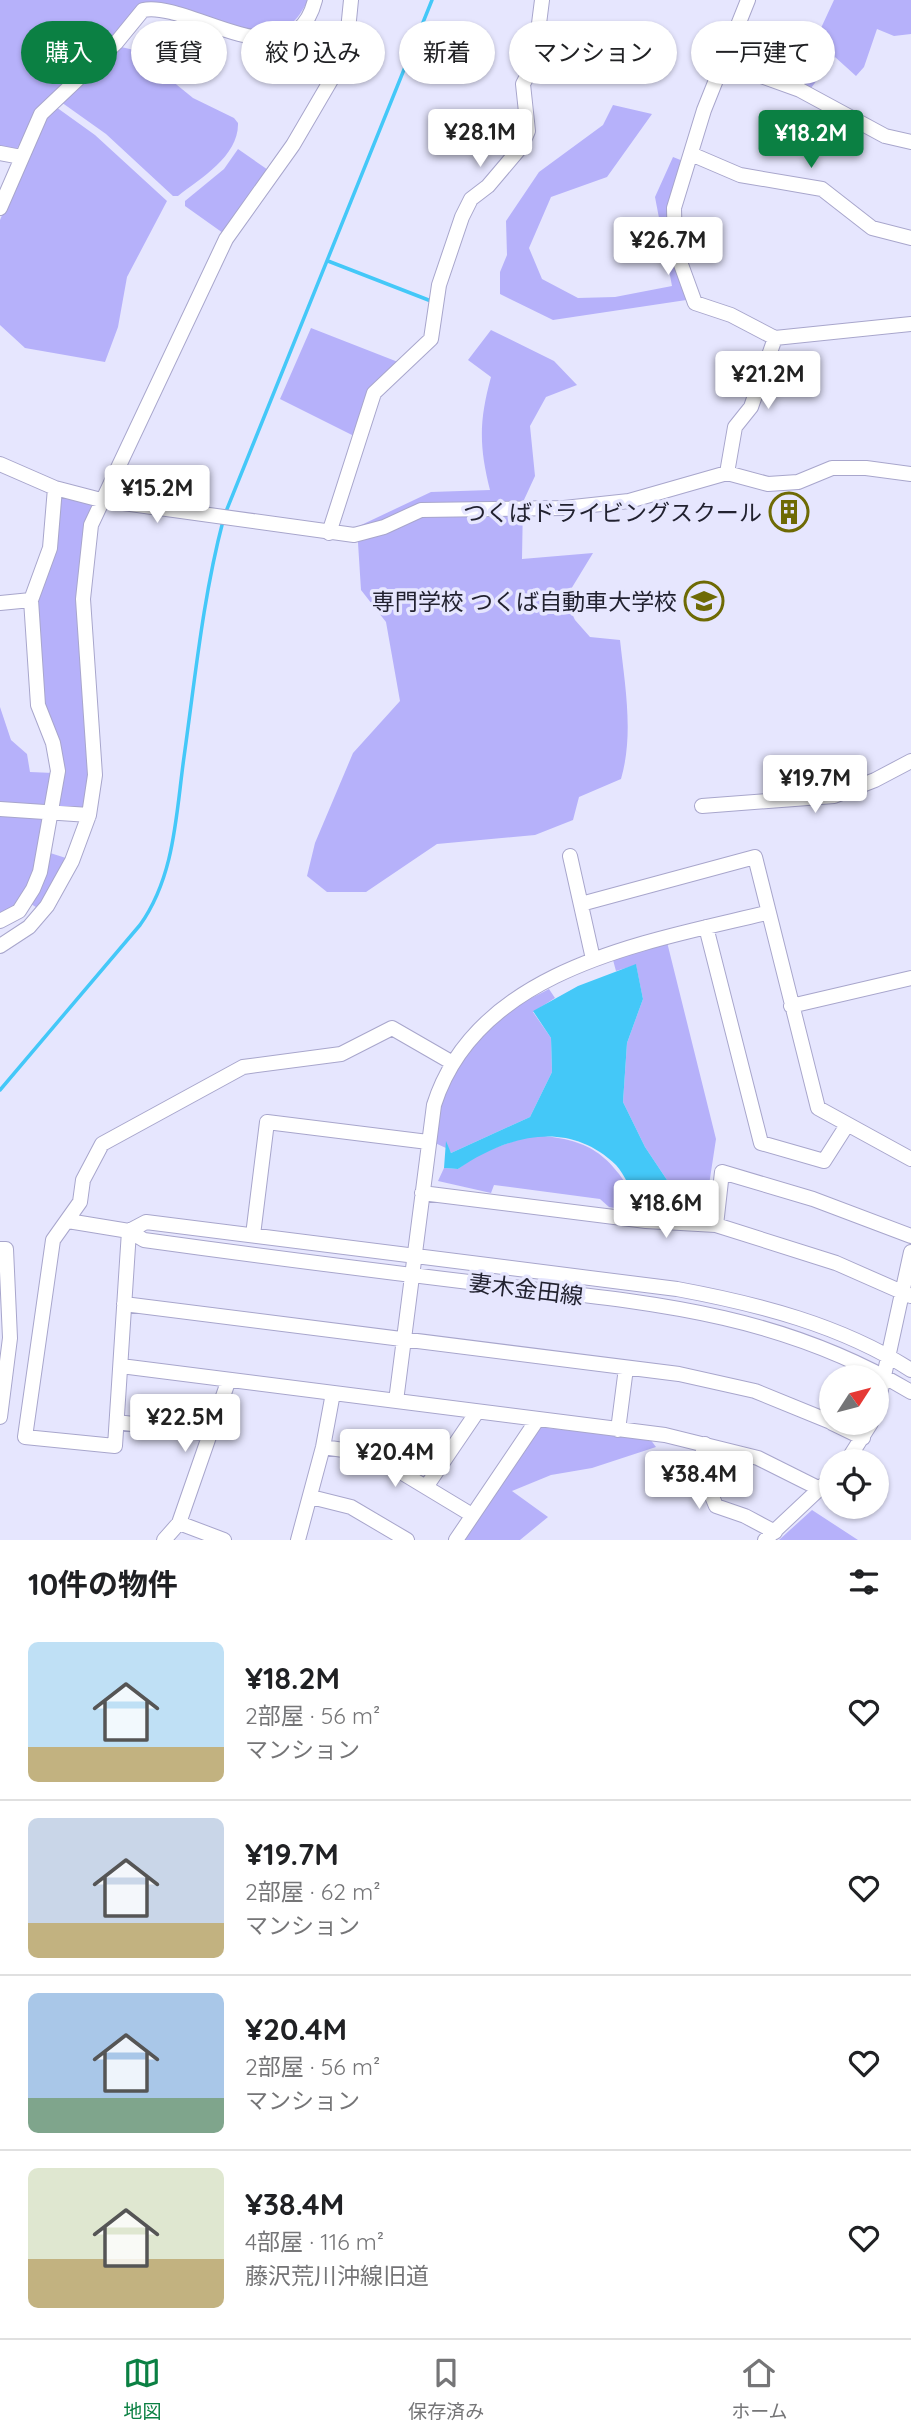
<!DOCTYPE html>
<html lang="ja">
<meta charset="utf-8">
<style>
:root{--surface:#fff;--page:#f2f2f2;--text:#202124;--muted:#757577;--line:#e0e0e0;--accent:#0b8043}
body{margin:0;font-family:Quicksand,"Noto Sans JP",sans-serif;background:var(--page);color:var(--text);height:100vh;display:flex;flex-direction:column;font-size:26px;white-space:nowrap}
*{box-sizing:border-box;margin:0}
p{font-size:23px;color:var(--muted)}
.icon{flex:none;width:38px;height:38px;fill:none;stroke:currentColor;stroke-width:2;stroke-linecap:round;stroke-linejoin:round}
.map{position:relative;height:1540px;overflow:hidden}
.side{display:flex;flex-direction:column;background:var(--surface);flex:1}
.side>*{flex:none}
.top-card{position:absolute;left:21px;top:21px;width:870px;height:63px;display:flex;gap:14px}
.needle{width:46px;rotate:54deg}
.fabs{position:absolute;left:819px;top:1365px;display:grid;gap:14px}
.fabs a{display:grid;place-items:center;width:70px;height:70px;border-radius:50%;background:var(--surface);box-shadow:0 2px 5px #0004;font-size:35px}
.price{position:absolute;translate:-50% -60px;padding:0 16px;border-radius:7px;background:#fff;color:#222;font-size:23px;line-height:46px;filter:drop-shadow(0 2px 4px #0008)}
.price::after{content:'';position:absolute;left:50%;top:42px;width:21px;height:16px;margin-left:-10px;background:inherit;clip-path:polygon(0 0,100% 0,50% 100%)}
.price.on{background:var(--accent);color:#fff}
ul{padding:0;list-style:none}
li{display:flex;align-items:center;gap:21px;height:175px;padding:0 28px}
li+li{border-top:2px solid var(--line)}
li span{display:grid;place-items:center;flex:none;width:196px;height:140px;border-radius:10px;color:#555}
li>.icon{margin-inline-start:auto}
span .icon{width:84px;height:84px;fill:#fffc;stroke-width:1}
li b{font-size:30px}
h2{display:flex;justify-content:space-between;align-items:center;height:84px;padding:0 28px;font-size:30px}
.tag{padding:0 24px;border-radius:32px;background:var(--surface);box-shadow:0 2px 5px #0004;font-size:24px;line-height:63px}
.tag.on{background:var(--accent);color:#fff}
.tabs{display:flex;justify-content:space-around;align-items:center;height:98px;border-top:2px solid var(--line);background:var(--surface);font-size:19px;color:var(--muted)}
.tabs a{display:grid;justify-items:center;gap:4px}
.tabs .on{color:var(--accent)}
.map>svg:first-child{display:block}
.green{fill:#b6b1fa}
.water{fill:#44c8f8}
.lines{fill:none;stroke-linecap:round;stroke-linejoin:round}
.stream{stroke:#44c8f8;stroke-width:3.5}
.minor-casing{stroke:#a8a6cc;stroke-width:16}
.minor{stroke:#fff;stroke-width:14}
.labels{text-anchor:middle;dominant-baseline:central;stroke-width:7;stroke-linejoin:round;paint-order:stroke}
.poi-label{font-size:23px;fill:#222230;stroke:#e6e6fe;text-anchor:end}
.street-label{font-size:23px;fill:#222230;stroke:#e6e6fe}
</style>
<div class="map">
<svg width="911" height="1540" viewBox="0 0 911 1540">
<rect width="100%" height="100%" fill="#e6e6fe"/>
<path class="green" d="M0,0h309c-6,8 -11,20 -20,25 -32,20 -98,-10 -131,-21l-112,95 -31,53 -15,-2z
M834,0h77v34l-17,2 -17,-7 -13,38 -8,9 -21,-19 -24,31 -23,-11 33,-49z
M117,46l17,4 59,48 41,20 4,5c1,33 -37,55 -60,73h-5l-67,-62 -45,-32z
M613,105l39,9 -45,63 -56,20 -22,51 13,31 36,19 37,-1 57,-11 -17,-89 18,-40 15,6 -15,63 20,73 -140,21 -53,-26v-22l7,-17 -1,-34 33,-49 64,-47z
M56,107l39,28 72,66 -40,76 -9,50 -13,35 -80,-14 -25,-23v-105l43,-100z
M238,149l33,23 -48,61 -38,-27v-5l39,-32z
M311,328l87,34 -23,20 -21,54 -74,-37z
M491,330l63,31 23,24 -31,12 -16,29 5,50 -12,26 -1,57 71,-6 -28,46 10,21 15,17 30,3c5,46 14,94 1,139l-42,18 -6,23 -38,15 -98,9 -71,48h-39l-20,-16 8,-33 38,-90 47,-52 -14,-79 -25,-32 -4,-63 74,-35 59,-2c-11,-44 -11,-69 1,-113l-23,-17z
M59,495l36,9 -8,23 4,250 -8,33 -25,-2 -14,-93 -9,-108z
M0,707l11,33 16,14 3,18 23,1 -4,33 -49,-1z
M0,814l45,3c-7,38 -11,77 -45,100z
M47,852l22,7 -30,50 -8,-5z
M667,942l49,197 -7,46 -40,-2 -24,-36 -22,-45 4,-59 16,-44 -7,-34 -20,6 -3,-11z
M549,989l6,9 -22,14 18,26 1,34 -22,45 -79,36 -5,-9v4l-11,-5c-3,-43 24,-88 53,-118 15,-15 42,-26 61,-36z
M532,1135c59,4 76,18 106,67l6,1v10l-35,-6 -9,-8 -106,-14 -3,8 -53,-12 6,-13 14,1 22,-16z
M538,1427l112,12 6,8 -64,21 -41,7 -39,16 36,26 -28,23h-60z
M812,1510l46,30h-79z"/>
<path class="water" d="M636,964l7,35 -16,44 -4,59 22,45 24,36 -2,22 -17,-1 -2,9h-4v-10l-6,-1c-7,-11 -13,-27 -22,-37 -48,-47 -110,-29 -158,4l-14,-1 2,-27 5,12 79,-36 22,-45 -1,-34 -18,-27 45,-25z"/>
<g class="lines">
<path class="stream" d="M328,261l103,40
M225,514l207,-514
M0,1090l140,-165c35,-49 36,-111 44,-168 11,-78 19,-160 39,-236"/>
<defs>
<path id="minor" d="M748,0l-44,110 -30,98 1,40 20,55 36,12 44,23 136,-14
M723,62l77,28 85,46 26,6
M0,153l21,4
M691,154l49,21 82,14 50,39 39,10
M0,208l41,-94 75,-71 27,-33c45,-10 150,76 172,-10
M0,464l55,24 46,12 253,35 30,-8 37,-17 143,-2 65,-7 98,-28 41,11 30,-2 34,-14h34l45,6
M727,473l8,-46 16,-20 24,-69
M329,533l45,-140 57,-54 8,-54 23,-68 9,-18 17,-13 33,-39 7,-16 -5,-47 11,-21 8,-63
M0,603l31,-3
M702,806l132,-10 41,-16 36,-19
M0,809l89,6
M570,856l23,103
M581,904l174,-47 63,251 93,51
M0,921l19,-10 14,-22 7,-17 18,-101 -5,-28 -15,-38 -7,-105 19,-52 5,-60
M706,927l55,216 63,18 23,-36
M0,946l29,-19 18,-21 25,-45 17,-46 6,-40 -12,-176 8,-74 135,-286 67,-94 38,-65 17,-50 3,-30
M791,1006l120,-28
M422,1193l224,28 70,4 120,38 75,33
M68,1221l61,10 15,9c108,15 217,29 325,42 159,19 301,25 442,110
M716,1225l6,-53 91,27 98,37
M129,1231l-14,215 -90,-9 28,-197 27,-38 3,-22 19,-36 141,-77 98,-13 51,-26 59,34
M129,1231l17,-9 531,67c81,15 164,36 234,81
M253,1235l14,-113 161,20
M0,1249h6l4,89 -10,79
M124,1304l555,70 76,17 76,31
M121,1366l544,69 93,23 62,31
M396,1401l38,-296c43,-136 212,-163 332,-192
M877,1408l34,-156
M117,1422l94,12
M832,1423l31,15
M618,1430l8,-62
M705,1444l-6,21 17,41 29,10 30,16
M323,1447l48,7 101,61
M847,1461l24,-38
M426,1487l51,-75
M311,1497l40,10 56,33
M179,1523l45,17
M164,1540l15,-17 49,-141
M298,1540l25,-93 10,-54
M456,1540l81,-120
M765,1540l66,-62"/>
</defs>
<use href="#minor" class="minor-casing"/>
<use href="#minor" class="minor"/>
</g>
<defs>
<symbol id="building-ring" viewBox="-11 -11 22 22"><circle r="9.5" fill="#e6e6fe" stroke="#6e6a04" stroke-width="1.5"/><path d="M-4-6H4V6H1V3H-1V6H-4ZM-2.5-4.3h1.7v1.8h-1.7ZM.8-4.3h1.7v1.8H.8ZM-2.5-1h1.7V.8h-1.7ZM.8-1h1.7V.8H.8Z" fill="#6e6a04"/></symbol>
<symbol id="university-ring" viewBox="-11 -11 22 22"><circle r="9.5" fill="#e6e6fe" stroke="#6e6a04" stroke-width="1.5"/><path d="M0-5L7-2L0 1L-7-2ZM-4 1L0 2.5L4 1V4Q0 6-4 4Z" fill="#6e6a04"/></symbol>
</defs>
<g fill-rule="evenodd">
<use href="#building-ring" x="767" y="490" width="44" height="44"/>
<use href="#university-ring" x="682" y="579" width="44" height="44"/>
</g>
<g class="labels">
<g class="poi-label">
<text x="762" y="512">つくばドライビングスクール</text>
<text x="677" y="601">専門学校 つくば自動車大学校</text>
</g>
<g class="street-label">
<text transform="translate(526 1289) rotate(7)">妻木金田線</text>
</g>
</g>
</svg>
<div class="fabs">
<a><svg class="needle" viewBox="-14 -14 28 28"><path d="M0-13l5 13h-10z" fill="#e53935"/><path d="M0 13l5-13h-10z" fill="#757577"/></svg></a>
<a><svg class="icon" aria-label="locate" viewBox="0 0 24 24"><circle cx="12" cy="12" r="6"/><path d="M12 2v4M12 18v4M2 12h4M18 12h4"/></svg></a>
</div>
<b class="price" style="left:480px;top:169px">¥28.1M</b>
<b class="price on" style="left:811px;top:170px">¥18.2M</b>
<b class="price" style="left:668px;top:277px">¥26.7M</b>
<b class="price" style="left:768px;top:411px">¥21.2M</b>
<b class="price" style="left:157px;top:525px">¥15.2M</b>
<b class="price" style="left:815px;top:815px">¥19.7M</b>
<b class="price" style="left:666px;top:1240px">¥18.6M</b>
<b class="price" style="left:185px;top:1454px">¥22.5M</b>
<b class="price" style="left:395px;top:1489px">¥20.4M</b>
<b class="price" style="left:699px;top:1511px">¥38.4M</b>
<div class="top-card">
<a class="tag on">購入</a>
<a class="tag">賃貸</a>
<a class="tag">絞り込み</a>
<a class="tag">新着</a>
<a class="tag">マンション</a>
<a class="tag">一戸建て</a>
</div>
</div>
<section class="side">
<h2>10件の物件<svg class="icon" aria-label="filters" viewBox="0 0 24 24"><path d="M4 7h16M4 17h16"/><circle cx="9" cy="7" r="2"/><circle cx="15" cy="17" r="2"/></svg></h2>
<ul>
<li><span style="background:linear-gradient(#bfe0f5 75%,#c2b280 0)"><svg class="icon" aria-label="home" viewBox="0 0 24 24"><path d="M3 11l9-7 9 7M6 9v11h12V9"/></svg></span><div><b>¥18.2M</b><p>2部屋 · 56 m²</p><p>マンション</p></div><svg class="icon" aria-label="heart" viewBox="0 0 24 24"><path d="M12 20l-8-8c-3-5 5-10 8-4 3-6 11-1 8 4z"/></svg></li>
<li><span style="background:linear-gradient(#c9d6e8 75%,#c2b280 0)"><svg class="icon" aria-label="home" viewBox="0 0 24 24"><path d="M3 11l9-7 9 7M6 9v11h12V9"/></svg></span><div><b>¥19.7M</b><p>2部屋 · 62 m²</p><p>マンション</p></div><svg class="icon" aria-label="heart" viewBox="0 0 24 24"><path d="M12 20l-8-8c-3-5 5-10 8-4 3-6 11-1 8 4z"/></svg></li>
<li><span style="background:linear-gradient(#a9c7e8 75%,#7fa58c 0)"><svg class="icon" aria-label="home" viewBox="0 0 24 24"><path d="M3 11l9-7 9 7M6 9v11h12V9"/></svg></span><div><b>¥20.4M</b><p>2部屋 · 56 m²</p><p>マンション</p></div><svg class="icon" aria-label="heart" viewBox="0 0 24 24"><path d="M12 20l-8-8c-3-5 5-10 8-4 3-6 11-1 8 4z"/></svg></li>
<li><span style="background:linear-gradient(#dfe7d0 65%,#c2b280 0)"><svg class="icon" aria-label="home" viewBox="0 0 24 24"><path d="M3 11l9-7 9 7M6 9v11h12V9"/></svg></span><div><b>¥38.4M</b><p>4部屋 · 116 m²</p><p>藤沢荒川沖線旧道</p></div><svg class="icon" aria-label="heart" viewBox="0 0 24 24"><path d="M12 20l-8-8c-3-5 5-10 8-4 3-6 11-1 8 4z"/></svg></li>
</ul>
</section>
<nav class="tabs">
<a class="on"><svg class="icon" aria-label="map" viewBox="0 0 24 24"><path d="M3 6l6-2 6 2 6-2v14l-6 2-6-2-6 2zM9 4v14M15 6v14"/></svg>地図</a>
<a><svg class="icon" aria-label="saved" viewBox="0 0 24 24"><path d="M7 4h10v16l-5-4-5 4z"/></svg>保存済み</a>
<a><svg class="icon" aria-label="home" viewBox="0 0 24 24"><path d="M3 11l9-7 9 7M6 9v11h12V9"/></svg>ホーム</a>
</nav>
